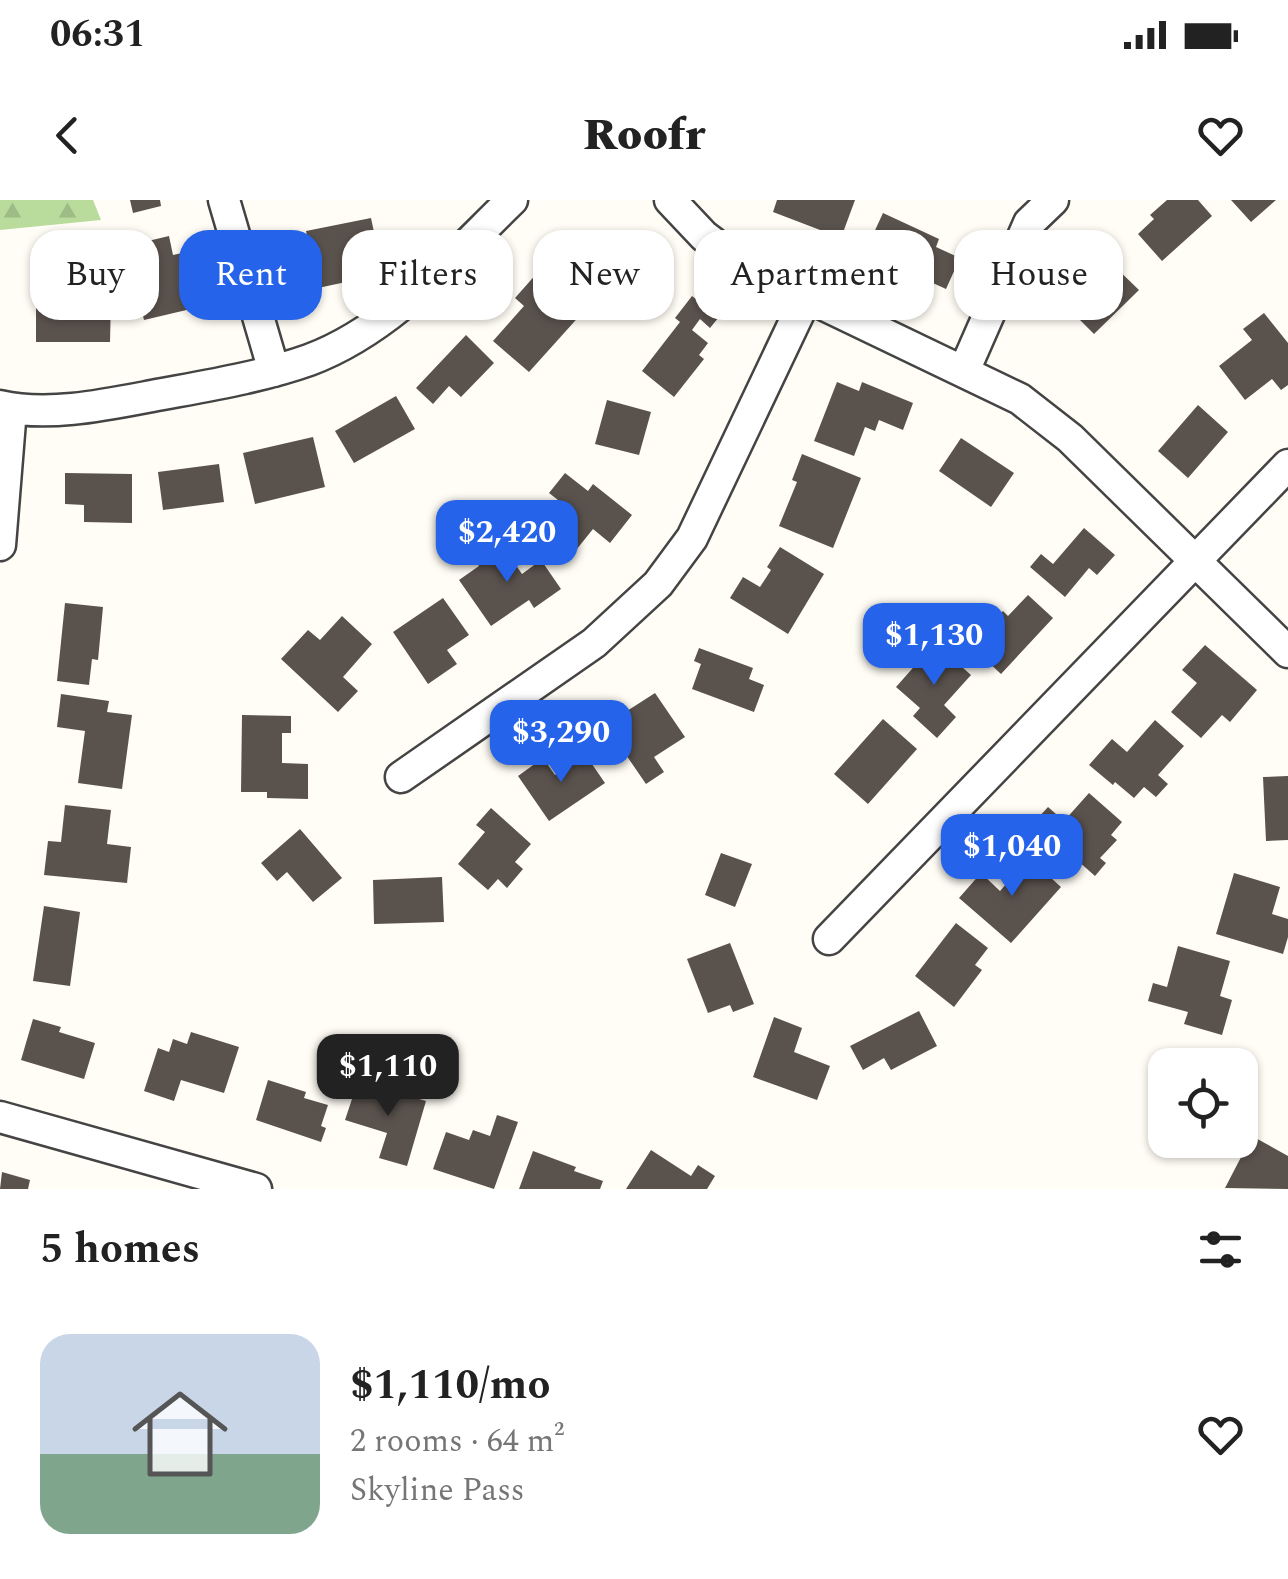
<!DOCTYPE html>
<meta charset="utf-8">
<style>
:root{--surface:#fff;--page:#f6f6f6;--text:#222;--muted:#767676;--line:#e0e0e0;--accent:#2563eb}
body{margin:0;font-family:Spectral,serif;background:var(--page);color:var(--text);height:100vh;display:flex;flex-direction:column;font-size:38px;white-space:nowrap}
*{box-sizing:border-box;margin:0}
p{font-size:32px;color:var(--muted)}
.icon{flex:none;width:55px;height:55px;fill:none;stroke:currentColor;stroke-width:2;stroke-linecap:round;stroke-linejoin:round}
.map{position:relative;height:989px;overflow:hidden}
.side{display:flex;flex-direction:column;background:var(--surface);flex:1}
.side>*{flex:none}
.top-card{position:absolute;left:30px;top:30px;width:1230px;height:90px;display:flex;gap:20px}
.buttons{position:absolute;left:1148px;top:848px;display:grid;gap:20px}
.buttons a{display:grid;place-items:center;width:110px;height:110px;border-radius:20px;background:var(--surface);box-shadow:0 2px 8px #0004;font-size:50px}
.price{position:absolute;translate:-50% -85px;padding:0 22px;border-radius:20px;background:var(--accent);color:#fff;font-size:32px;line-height:65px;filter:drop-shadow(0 2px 5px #0008)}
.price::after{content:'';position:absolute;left:50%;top:60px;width:30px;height:22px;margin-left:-15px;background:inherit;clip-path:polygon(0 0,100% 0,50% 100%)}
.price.active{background:#222;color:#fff}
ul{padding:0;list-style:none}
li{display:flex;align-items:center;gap:30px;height:250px;padding:0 40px}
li+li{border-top:2px solid var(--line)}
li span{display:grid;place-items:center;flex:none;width:280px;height:200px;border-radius:30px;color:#555}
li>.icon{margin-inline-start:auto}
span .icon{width:120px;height:120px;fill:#fffc;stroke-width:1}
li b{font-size:42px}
h2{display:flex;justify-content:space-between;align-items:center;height:120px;padding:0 40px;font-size:42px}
.chip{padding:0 35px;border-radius:30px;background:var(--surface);box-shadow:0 2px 8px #0004;font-size:35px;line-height:90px}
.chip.active{background:var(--accent);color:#fff}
.status{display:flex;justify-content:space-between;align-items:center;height:70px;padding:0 50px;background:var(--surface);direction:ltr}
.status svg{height:28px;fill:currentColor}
header{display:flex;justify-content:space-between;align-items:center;height:130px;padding:0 40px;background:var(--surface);font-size:45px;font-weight:800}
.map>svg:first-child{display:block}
.forest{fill:url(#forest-firs)}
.building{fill:#5a524d}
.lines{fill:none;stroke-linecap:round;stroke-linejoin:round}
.minor-casing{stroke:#444;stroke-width:35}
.minor{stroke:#fff;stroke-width:30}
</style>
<div class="status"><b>06:31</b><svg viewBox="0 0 49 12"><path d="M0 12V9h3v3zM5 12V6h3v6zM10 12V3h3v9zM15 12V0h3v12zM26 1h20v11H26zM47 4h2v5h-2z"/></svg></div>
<header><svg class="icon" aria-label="back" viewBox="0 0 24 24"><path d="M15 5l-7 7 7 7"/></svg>Roofr<svg class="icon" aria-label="heart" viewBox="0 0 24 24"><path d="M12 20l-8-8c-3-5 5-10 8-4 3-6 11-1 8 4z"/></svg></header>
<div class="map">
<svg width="1288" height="989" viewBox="0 0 1288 989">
<defs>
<pattern id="forest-firs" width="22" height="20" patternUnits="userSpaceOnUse" patternTransform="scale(2.5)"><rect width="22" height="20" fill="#b9dc9c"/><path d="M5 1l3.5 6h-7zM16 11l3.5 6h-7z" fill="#9ebc85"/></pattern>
</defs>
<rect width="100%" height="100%" fill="#fffdf5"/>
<path class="forest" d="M0,0h93l8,20 -101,10z"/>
<path class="building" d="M130,0h30l1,6 -28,7z
M777,0h78l-14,38 -68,-26z
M1167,0h31l14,16 -50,45 -24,-27 16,-15 -4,-4z
M1231,0h45l-25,22z
M883,13l56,26 -3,8 24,11 -14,31 -81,-37z
M371,18l9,42 -37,7 3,15 -28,6 -12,-57z
M606,30l13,12 9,-10 22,20 -50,54 -49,-45 23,-24 13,12z
M169,36l4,19 9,-2 13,55 -51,12 -17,-74z
M1109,61l30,29 -45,44 -29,-29z
M538,72l45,40 -54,60 -36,-31 31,-35 -9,-8z
M692,96l27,21 -9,11 -10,-9 -8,11 16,13 -9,12 5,4 -30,38 -32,-26 38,-49 -5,-4z
M36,98l75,1 -1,43h-74z
M1264,113l24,30v42l-7,5 -9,-11 -27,21 -26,-34 33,-26 -9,-11z
M466,135l28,28 -33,34 -12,-11 -16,18 -17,-16z
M837,182l22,9 3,-9 51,21 -10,27 -24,-10 -4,11 -10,-4 -11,29 -40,-15z
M396,196l19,33 -61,34 -19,-32z
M607,200l44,12 -12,43 -44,-11z
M1198,205l30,27 -40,46 -30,-27z
M313,237l12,50 -70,17 -12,-51z
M961,238l53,35 -23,34 -52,-36z
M802,254l59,24 -28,70 -54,-22 18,-44 -5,-2z
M219,264l5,38 -61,8 -5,-38z
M65,273l67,1v49l-48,-1v-17l-19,-1z
M565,273l23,18 5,-7 39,31 -22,28 -17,-14 -25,31 -35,-28 25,-32 -9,-7z
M1084,328l31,27 -18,20 -8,-7 -24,29 -35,-30 11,-13 12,10z
M501,344l21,30 19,-14 20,29 -27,19 -5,-8 -38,26 -32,-46 20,-14 -3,-5z
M780,347l44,27 -36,60 -58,-36 13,-21 17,10 11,-17 -4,-3z
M1028,395l25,23 -52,56 -30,-28 32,-35 5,5z
M443,398l26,37 -22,15 10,14 -29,20 -35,-52z
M65,403l38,4 -5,53 -6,-1 -3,26 -32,-4z
M342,416l30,28 -29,33 15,14 -20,21 -57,-53 27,-29 12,10z
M935,443l36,32 -27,30 12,12 -19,21 -24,-22 7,-8 -24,-21z
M1205,445l52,45 -27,32 -8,-7 -21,23 -30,-26 26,-29 -15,-13z
M699,448l54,20 -4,11 15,6 -10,27 -62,-23 9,-25 -7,-3z
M655,493l30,44 -31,20 10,15 -18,12 -24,-35 -12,8 -21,-32 33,-22 5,8z
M61,494l48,7 -2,11 25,3 -10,74 -44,-6 7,-52 -28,-4z
M242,515l49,1v17h-9v30l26,1v35l-41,-1v-6h-26z
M883,519l34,30 -49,55 -34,-30z
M1155,520l29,26 -26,29 10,9 -12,13 -12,-10 -10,11 -19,-16 -2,3 -24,-20 23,-26 15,13z
M585,554l20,29 -56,38 -31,-45 25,-18 12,17z
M1288,576v64l-22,1 -3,-64z
M1089,593l33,29 -11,13 6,5 -17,18 6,5 -11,13 -35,-31 -6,7 -26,-23 20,-22 16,14z
M65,605l46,5 -4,34 24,3 -4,36 -83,-8 4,-34 13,1z
M491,608l40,36 -16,18 8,7 -16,19 -9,-9 -10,11 -30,-26 27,-32 -9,-7z
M300,629l42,49 -29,24 -26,-30 -10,9 -16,-18z
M721,653l31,11 -17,43 -30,-12z
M1029,658l32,29 -50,56 -52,-45 22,-25 19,18z
M1234,673l46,14 -8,27 16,5v18l-5,17 -67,-20z
M442,677l2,45 -70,2 -1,-44z
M44,706l36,6 -10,74 -37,-5z
M956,723l32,25 -13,17 7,5 -28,37 -39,-31z
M730,743l24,61 -21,8 -3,-7 -22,8 -21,-54z
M1178,746l52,15 -10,35 12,4 -10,35 -38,-11 4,-12 -40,-11 5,-18 14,4z
M919,811l18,35 -46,24 -7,-12 -21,12 -13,-24z
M774,817l28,11 -8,24 36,14 -13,34 -64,-23z
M33,819l28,8 -2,5 36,11 -11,36 -63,-19z
M191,832l48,15 -15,46 -43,-13 -7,21 -30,-10 14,-43 11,4 4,-13 14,5z
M1199,856l32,1 -1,8h-31z
M268,880l38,12 -2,6 24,7 -7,21 5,2 -5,14 -65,-22z
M358,881l68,20 -19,65 -28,-8 8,-25 -42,-13z
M497,915l21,7 -24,67 -61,-20 13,-37 23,8 4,-10 17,6z
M1252,936l36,20v33l-63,-1z
M651,950l40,26 7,-11 17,11 -8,13h-81z
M533,951l43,16 -2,4 29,10 -3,8h-81z
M2,972l28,8 -2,9h-28z"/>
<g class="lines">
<defs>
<path id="minor" d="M224,0l50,171
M670,0l34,36 41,31 275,132 50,39 218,214
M964,171l65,-148 24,-23
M0,206c48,11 105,-1 152,-10 53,-10 106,-18 157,-36 81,-30 143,-102 203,-160
M0,345l11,-136
M401,577l193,-134 64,-59 34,-46 114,-240
M829,739l459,-474
M0,917l256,72"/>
</defs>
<use href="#minor" class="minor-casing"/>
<use href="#minor" class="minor"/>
</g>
</svg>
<div class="buttons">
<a><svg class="icon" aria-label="locate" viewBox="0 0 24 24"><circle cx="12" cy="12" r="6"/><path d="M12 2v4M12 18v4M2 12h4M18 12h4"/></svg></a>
</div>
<b class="price" style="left:507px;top:385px">$2,420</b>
<b class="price" style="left:934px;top:488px">$1,130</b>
<b class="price" style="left:561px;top:585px">$3,290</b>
<b class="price" style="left:1012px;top:699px">$1,040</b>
<b class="price active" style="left:388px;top:919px">$1,110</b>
<div class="top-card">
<a class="chip">Buy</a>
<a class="chip active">Rent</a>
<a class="chip">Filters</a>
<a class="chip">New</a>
<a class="chip">Apartment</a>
<a class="chip">House</a>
</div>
</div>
<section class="side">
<h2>5 homes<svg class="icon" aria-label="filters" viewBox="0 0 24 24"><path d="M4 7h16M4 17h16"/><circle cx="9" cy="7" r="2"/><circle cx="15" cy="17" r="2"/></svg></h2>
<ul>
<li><span style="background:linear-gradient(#c9d6e8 60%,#7fa58c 0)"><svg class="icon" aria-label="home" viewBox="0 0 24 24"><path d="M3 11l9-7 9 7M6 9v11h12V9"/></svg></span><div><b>$1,110/mo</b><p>2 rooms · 64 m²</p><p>Skyline Pass</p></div><svg class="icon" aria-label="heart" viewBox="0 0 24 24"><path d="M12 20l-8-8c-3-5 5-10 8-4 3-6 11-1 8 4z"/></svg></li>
</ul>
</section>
